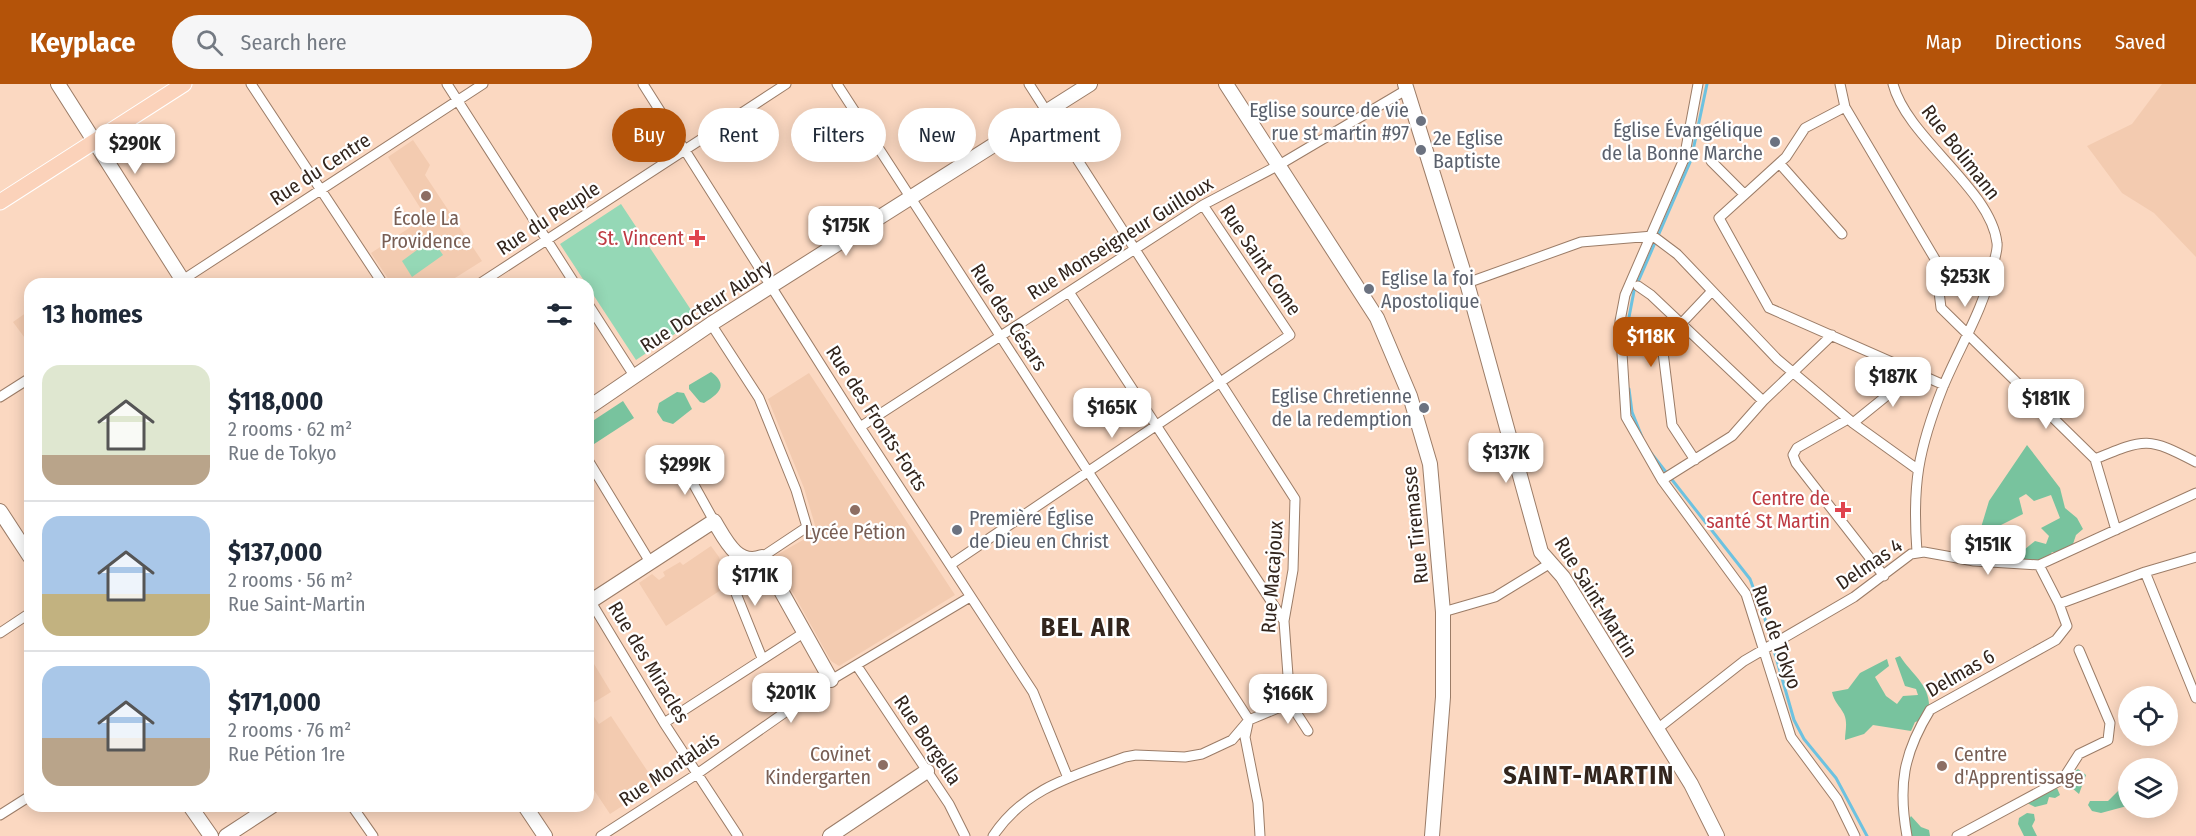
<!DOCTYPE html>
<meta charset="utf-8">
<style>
:root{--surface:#fff;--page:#f6f6f7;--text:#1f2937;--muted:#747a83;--line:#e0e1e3;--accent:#b45309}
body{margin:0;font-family:"Fira Sans Condensed",sans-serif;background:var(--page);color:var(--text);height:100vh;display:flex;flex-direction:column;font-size:22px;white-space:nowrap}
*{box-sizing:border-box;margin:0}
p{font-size:20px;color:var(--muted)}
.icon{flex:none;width:33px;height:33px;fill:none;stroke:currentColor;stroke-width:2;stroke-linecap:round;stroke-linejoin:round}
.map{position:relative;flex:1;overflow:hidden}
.panel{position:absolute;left:24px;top:194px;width:570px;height:534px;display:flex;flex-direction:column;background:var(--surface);border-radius:18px;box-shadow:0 3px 15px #0003}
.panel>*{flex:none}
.hud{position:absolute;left:612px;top:24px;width:570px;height:54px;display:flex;gap:12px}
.tools{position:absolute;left:2118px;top:602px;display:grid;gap:12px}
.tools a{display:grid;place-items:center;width:60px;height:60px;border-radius:50%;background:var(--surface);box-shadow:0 3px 15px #0003;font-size:30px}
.price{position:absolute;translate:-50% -51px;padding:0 14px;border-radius:12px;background:#fff;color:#222;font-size:20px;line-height:39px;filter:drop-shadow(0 2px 3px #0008)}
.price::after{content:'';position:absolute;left:50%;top:36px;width:18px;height:14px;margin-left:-9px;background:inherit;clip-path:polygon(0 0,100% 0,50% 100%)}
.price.current{background:var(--accent);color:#fff}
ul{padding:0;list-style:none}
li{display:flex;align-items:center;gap:18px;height:150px;padding:0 18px}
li+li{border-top:2px solid var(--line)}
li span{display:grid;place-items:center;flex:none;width:168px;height:120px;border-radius:18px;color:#555}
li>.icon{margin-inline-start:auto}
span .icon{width:72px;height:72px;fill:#fffc;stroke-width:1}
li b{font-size:26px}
h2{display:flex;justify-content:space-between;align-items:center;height:72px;padding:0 18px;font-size:26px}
.chip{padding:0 21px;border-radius:27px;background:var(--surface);box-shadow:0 3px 15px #0003;font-size:21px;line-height:54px}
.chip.current{background:var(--accent);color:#fff}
header{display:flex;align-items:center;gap:36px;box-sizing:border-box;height:84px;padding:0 30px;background:var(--accent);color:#fff}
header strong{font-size:28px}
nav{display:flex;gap:33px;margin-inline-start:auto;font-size:21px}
.search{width:420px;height:54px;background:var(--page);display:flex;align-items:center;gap:15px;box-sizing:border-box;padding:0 21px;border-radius:33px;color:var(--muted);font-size:22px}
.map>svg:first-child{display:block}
.built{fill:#f3cbb0}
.green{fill:#95d8b6}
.forest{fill:#78c39e}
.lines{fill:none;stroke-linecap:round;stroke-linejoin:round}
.stream{stroke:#6dc2e0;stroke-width:3}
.street-casing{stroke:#9b7c67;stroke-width:11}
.secondary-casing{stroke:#9b7c67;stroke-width:16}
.primary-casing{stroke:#fff;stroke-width:17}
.street{stroke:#fff;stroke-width:9}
.secondary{stroke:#fff;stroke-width:14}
.primary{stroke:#fbd2ba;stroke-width:15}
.worship-dot{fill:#6b7280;stroke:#fff;stroke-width:2}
.education-dot{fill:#8d6e63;stroke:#fff;stroke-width:2}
.health-dot{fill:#e0444e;stroke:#fff;stroke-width:2}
.labels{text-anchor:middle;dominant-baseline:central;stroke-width:4.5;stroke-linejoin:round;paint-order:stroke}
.worship-label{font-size:20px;fill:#5b616d;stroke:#fff;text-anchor:end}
.street-label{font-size:20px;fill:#32251d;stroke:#fff}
.education-label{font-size:20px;fill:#785e54;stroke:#fff}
.health-label{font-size:20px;fill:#be3a42;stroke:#fff;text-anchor:end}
.district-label{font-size:26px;font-weight:bold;letter-spacing:1.5px;fill:#32251d;stroke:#fff}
</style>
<header>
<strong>Keyplace</strong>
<div class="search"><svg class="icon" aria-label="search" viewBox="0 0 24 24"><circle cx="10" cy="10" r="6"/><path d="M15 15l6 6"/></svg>Search here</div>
<nav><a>Map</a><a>Directions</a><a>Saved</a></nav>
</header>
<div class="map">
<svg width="2196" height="752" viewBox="0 0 2196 752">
<rect width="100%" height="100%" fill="#fbd8c1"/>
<path class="built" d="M2162,0h34v173l-42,-44 -32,-20 -35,-47 45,-22z
M413,56l17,25 -5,10 57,86 -35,22h-56l-20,-30 55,-36 -38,-60z
M30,226v35l-17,-23z
M809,289l146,222 -116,71 -8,-5 -58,-104 44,-25 -13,-44 -36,-89z
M711,462l8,11 8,29 -61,40 -27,-43 13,-9 7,6 6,-4 -2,-4 17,-10 3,3z
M588,570l23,38 -23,14z
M588,624l11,16 12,-8 45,68 -46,30 -22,-33z"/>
<path class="green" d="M621,120l76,115 -61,41 -76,-116z
M432,155l11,16 -31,22 -10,-16z"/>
<path class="forest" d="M711,288c18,13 8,22 -7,31l-4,-1 -11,-13v-4z
M677,308l7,1 8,16 -19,15 -10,-3 -6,-9 2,-9z
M623,317l11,17 -43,28 -3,-5v-17z
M2027,361l33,43 5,20 12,10 6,11 -7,6 -5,15 -11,4 -8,-2 -6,10 -21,1 -6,-9 16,-13 11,3 3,-8 -8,-8 19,-10 -9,-23 -17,6 -8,-7 -7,4 4,16 -28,14 11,32 -33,-6 16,-53z
M1900,572c12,19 31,29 29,54l-7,3 1,7 -8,2 -4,9 -38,-6 -9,9 -19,6c0,-9 3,-17 -1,-26 -4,-8 -10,-12 -12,-22l16,-3 12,-16 27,-14 2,7 -14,11 11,19 11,8 6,-8 15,-1 -2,-6 -11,-3 -10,-28z
M2078,685l8,6 -7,19 -7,-6 2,-16z
M2057,704l3,7 -5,3 -6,-1 -2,7 -12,3 -8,-4z
M2128,705l-1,17 -26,7 -9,-2 -4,-6 2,-4h18l11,-11z
M2027,729l7,1 1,6 -3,6 5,10h-13l-6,-12 1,-6z
M1911,732l10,11 8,3 1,6h-20l-3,-13z"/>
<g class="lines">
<path class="stream" d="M1625,254l9,-47 57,-131 16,-76
M1629,305l3,23 10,25
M1651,369l99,126 15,40 29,101 10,19 32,39 31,58"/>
<defs>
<path id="street" d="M251,0l132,200
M447,0l128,200
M643,0l217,343 173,265 35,86
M837,0l412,636
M1698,0l-14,75 -59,136 -5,26 6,96 36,63 84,114 45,143 46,62 18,37
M1840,0l5,23 90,152 6,49 154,151 21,71
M1893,0c14,54 98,105 104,159 1,6 -2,15 -4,22 -9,44 -33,81 -50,122 -25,63 -31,98 -26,165
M1845,23l-40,21 -19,29 -67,61 50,90 175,77
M1711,77l33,33
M1780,80l62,70
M1936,187l52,19
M178,199l305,-199
M1467,199l114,-41 72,-6 24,18 100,105 76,64 64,46
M479,200l307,-200
M1638,202l13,9 112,106
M1069,208l215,329
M588,220l47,73
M711,240l48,74 37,92 11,37 -45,30
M0,313l30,-19
M1848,335l-51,29 -4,7 3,8 88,113
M1853,339l63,-51
M860,343l343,-222 76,-40 127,-75
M679,374l35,63
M2095,375c51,-21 53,-22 101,3
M588,376l62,102
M1695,376l-23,-35 -10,-81 50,-53
M1662,396l70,-44 31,-35 69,-66
M736,469l-9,18 35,87
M950,481l340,-230 -87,-130
M2039,481l20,39
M2145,488l51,126
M588,513l76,126 74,113
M1443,528l52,-15 54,-33
M0,549l30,-20
M857,582l92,138 16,32
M1290,619l18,28
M664,639l141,-91
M1248,639l-3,14 13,66 2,33
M1656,646l88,-69 110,-64 57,-43 13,-2 50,9 65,4 157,-72
M352,722l21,30
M0,731l30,-19
M601,752l96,-62 134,-94 139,-83
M993,752c32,-48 80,-60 132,-79l11,-2 49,2 17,-3 30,-14 17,-20 41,-17 -6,-82 9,-51 2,-71 -266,-415
M1907,752c-9,-50 -4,-82 23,-126l126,-70 11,-14 -8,-22 86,-32 51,-15
M1957,752l106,-57 16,-25 29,-14 2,-17 -31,-73"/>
<path id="secondary" d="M58,0l127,200
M1226,0l151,234 33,78 20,68 13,148v85l-11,139
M1405,0l62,199 74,269 22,25 128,207 26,52
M588,324l123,-84 379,-240
M0,427l30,46
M588,519l126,-82c11,18 23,46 48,36l69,123
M190,722l21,30
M525,722l20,30
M226,752l46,-30
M830,752l97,-65"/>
<path id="primary" d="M0,118l184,-118"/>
</defs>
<use href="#street" class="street-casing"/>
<use href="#secondary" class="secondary-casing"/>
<use href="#primary" class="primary-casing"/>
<use href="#street" class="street"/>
<use href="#secondary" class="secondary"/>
<use href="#primary" class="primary"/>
</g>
<g class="worship-dot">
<circle cx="1421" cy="37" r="6"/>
<circle cx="1775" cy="58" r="6"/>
<circle cx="1421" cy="66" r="6"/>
<circle cx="1369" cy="205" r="6"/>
<circle cx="1424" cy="324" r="6"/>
<circle cx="957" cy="446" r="6"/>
</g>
<g class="education-dot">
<circle cx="426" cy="112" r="6"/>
<circle cx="855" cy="426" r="6"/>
<circle cx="883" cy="681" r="6"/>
<circle cx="1942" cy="682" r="6"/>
</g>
<g class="health-dot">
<path d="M694 145h6v6h6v6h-6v6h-6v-6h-6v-6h6z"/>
<path d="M1840 417h6v6h6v6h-6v6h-6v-6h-6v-6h6z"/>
</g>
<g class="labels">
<g class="worship-label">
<text x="1409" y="26">Eglise source de vie<tspan x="1409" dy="23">rue st martin #97</tspan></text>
<text x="1763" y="46">Église Évangélique<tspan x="1763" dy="23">de la Bonne Marche</tspan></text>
<text x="1433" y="54" text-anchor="start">2e Eglise<tspan x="1433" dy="23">Baptiste</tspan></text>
<text x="1381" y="194" text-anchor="start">Eglise la foi<tspan x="1381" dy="23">Apostolique</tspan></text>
<text x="1412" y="312">Eglise Chretienne<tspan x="1412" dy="23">de la redemption</tspan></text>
<text x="969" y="434" text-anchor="start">Première Église<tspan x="969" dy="23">de Dieu en Christ</tspan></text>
</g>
<g class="street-label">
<text transform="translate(1961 68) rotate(52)">Rue Bolimann</text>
<text transform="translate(320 85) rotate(-33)">Rue du Centre</text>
<text transform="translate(548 134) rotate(-33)">Rue du Peuple</text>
<text transform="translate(1120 154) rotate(-32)">Rue Monseigneur Guilloux</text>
<text transform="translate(1261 176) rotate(56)">Rue Saint Come</text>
<text transform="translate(706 222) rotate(-33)">Rue Docteur Aubry</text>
<text transform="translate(1009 233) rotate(57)">Rue des Césars</text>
<text transform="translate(877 334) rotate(57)">Rue des Fronts-Forts</text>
<text transform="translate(1415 441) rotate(-96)">Rue Tiremasse</text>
<text transform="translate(1869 480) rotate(-34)">Delmas 4</text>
<text transform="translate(1272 493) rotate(-86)">Rue Macajoux</text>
<text transform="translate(1596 513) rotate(58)">Rue Saint-Martin</text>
<text transform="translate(1777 553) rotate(70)">Rue de Tokyo</text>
<text transform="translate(649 578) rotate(59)">Rue des Miracles</text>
<text transform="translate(1960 589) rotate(-30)">Delmas 6</text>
<text transform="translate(928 656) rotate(56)">Rue Borgella</text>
<text transform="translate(669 685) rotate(-34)">Rue Montalais</text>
</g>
<g class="education-label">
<text x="426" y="134">École La<tspan x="426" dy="23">Providence</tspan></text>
<text x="855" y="448">Lycée Pétion</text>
<text x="871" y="670" text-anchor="end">Covinet<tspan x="871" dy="23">Kindergarten</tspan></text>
<text x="1954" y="670" text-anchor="start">Centre<tspan x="1954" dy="23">d'Apprentissage</tspan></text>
</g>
<g class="health-label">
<text x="684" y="154">St. Vincent</text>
<text x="1830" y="414">Centre de<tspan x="1830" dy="23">santé St Martin</tspan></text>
</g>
<g class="district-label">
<text x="1086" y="543">BEL AIR</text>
<text x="1589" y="691">SAINT-MARTIN</text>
</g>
</g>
</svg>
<div class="tools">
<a><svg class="icon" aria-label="locate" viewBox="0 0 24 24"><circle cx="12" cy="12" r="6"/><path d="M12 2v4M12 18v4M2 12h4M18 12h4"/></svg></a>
<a><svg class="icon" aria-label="layers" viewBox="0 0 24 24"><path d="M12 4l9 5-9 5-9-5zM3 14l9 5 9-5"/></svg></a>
</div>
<b class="price" style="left:135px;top:91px">$290K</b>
<b class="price" style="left:846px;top:173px">$175K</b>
<b class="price" style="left:1965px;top:224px">$253K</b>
<b class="price current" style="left:1651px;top:284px">$118K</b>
<b class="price" style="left:1893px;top:324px">$187K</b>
<b class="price" style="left:2046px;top:346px">$181K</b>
<b class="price" style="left:1112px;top:355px">$165K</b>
<b class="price" style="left:1506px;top:400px">$137K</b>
<b class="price" style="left:685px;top:412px">$299K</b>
<b class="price" style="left:1988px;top:492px">$151K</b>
<b class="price" style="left:755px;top:523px">$171K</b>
<b class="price" style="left:791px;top:640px">$201K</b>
<b class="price" style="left:1288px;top:641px">$166K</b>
<div class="hud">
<a class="chip current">Buy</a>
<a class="chip">Rent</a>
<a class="chip">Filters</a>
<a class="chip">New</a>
<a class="chip">Apartment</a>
</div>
<section class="panel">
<h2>13 homes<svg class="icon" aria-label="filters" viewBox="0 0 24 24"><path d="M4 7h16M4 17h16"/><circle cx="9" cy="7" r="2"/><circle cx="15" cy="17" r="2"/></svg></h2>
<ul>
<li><span style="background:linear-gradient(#dfe7d0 75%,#b9a48a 0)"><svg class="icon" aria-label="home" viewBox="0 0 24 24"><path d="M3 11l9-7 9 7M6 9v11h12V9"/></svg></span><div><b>$118,000</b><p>2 rooms · 62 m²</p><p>Rue de Tokyo</p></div></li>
<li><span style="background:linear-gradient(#a9c7e8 65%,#c2b280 0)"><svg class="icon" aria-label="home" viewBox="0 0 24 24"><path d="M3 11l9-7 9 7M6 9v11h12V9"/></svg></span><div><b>$137,000</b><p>2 rooms · 56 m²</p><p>Rue Saint-Martin</p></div></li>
<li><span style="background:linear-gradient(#a9c7e8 60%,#b9a48a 0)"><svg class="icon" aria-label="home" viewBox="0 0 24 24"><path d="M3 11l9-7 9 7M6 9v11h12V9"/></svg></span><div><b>$171,000</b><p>2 rooms · 76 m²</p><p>Rue Pétion 1re</p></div></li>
</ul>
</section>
</div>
